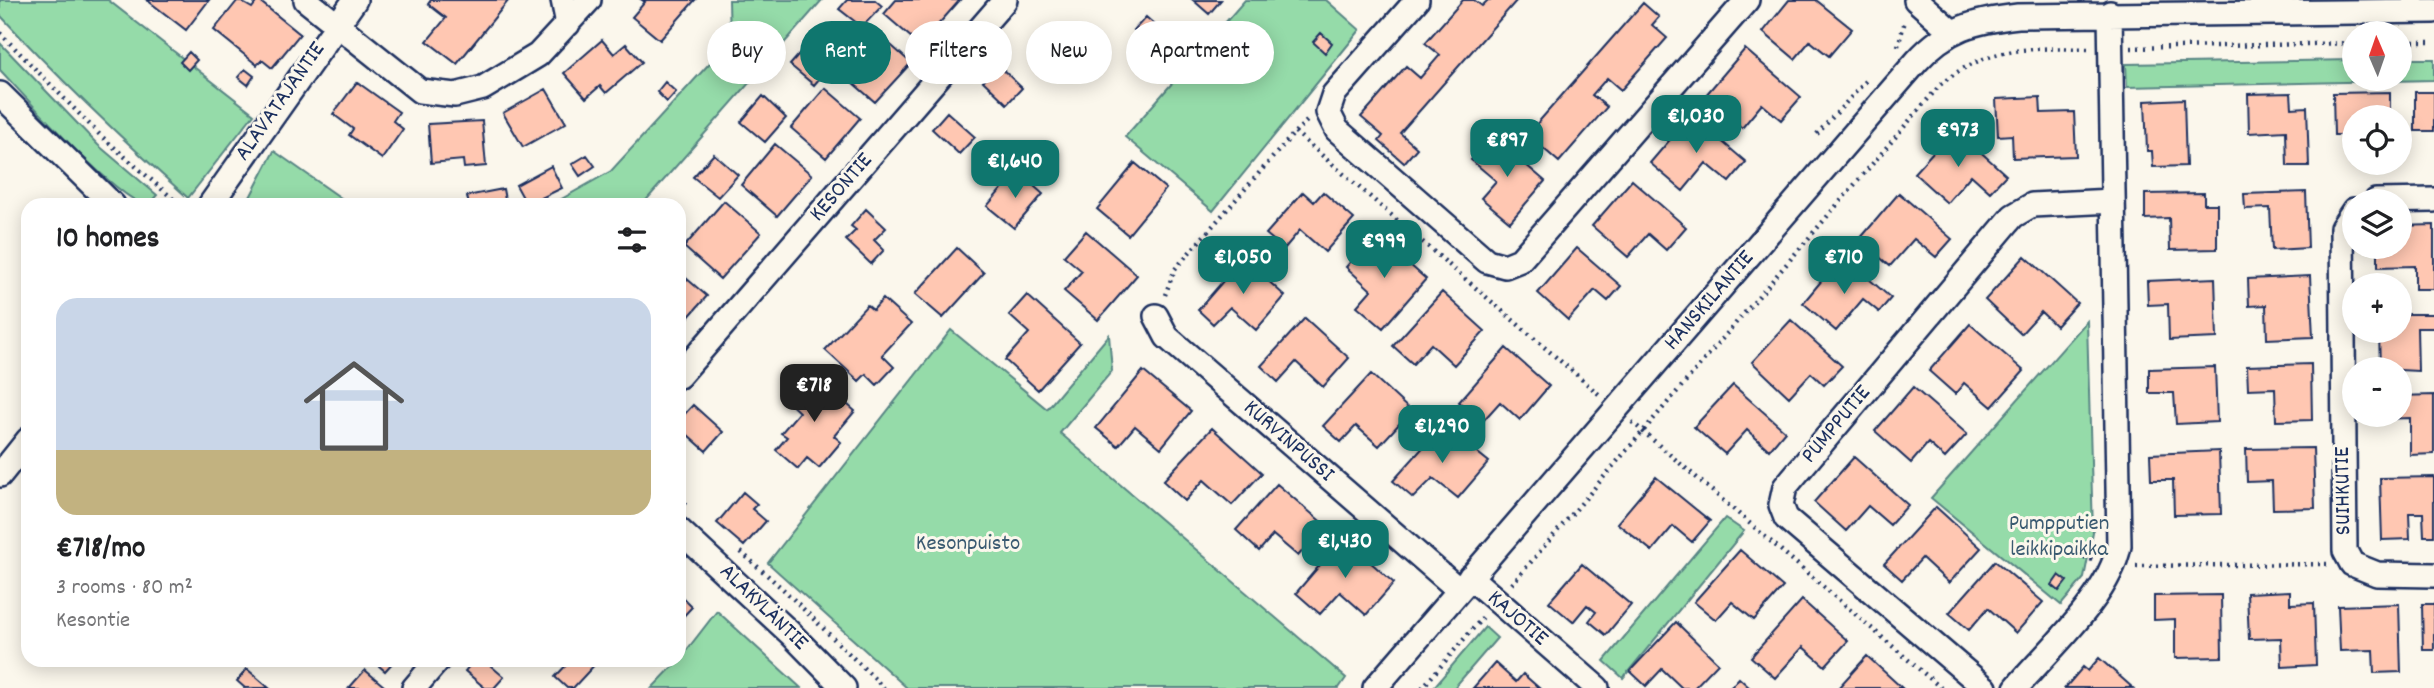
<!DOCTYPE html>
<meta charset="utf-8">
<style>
:root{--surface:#fff;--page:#f6f6f6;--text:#202124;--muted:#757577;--line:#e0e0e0;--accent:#0f766e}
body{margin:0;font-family:Dekko,sans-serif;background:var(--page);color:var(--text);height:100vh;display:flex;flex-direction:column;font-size:26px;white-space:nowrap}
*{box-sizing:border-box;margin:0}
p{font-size:23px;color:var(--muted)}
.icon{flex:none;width:38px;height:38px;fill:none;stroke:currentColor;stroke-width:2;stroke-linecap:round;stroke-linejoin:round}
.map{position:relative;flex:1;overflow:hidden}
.details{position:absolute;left:21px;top:198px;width:665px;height:469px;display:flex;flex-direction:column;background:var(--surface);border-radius:21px;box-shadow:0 4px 18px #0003}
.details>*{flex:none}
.top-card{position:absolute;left:707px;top:21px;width:665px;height:63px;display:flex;gap:14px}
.needle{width:46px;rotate:358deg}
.fabs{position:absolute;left:2342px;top:21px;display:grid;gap:14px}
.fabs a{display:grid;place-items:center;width:70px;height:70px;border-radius:50%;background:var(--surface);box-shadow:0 4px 18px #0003;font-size:35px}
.price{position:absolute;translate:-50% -60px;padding:0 16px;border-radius:14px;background:var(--accent);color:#fff;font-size:23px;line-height:46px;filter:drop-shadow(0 2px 4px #0008)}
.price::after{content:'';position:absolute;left:50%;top:42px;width:21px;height:16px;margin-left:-10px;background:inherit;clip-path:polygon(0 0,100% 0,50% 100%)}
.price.on{background:#222;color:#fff}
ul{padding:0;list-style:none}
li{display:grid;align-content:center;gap:14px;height:371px;padding:0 35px}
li+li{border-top:2px solid var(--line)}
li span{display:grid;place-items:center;height:217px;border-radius:21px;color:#555}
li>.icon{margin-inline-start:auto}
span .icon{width:126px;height:126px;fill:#fffc;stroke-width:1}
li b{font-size:30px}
h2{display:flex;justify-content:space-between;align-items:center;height:84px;padding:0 35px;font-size:30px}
.chip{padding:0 24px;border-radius:32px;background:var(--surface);box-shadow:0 4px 18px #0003;font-size:24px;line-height:63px}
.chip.on{background:var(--accent);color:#fff}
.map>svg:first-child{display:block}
.green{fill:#95dba9;stroke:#588584;stroke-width:2}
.building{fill:#ffc7b2;stroke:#1b2f5e;stroke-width:2}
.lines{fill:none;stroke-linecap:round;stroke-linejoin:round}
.minor-casing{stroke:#1b2f5e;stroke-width:28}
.path{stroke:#1b2f5e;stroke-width:4.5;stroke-dasharray:2 5;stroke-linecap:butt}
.minor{stroke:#fbf7ec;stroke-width:23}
.labels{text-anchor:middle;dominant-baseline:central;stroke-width:6;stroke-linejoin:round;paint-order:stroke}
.street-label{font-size:23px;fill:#1b2f5e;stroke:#fbf7ec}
.park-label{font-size:23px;fill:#3a5a71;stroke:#fbf7ec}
</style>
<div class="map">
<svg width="2434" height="688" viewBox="0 0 2434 688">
<rect width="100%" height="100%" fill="#fbf7ec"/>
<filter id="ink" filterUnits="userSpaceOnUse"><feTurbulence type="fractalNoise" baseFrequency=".0143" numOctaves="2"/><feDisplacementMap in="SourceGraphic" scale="14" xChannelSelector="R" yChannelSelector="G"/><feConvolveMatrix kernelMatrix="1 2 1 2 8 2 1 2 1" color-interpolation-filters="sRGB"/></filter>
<g filter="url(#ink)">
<path class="green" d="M0,0h108l146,114 -66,84c-66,-59 -128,-118 -188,-183z
M729,0h93l-180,205h-91l60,-34 119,-130z
M1245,0h81l34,30 -147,181 -88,-74z
M0,43l98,102 59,50 -9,10c-27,0 -125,-111 -148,-135z
M2399,59h35v21l-307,7 -1,-23 228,-4v19h45z
M274,151l10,7 67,47h-105z
M2087,321l6,211 -9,46 -23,27 -130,-107z
M951,330l96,79 62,-74 3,36 -52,62 286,245 -7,10h-432l-139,-125z
M1725,518l19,13 -121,147 -19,-17z
M717,611l84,77h-149l27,-28z
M1485,627l12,11 -43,50h-21z"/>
<path class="building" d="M147,0h62l-23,30z
M238,0l14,8 6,-8 42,34 -28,34 -10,-8 -5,5 -43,-35z
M431,0h75l2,1 -51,63 -30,-23 19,-23 -18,-14z
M642,0h53l-35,40 -28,-23 13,-15z
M847,0h28l7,6 -20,21 -23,-18z
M896,0h64l-40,45 -36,-31z
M1193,0h28l-12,14z
M1463,0h11l8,6 6,-6h29l-117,133 17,15 -13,15 -25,-22 4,-5 -22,-19 45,-51 14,12 20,-23 -15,-12z
M1789,0h27l36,29 -23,27 -19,-15 -15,18 -32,-27z
M1643,3l16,14 -7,8 15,13 -46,52 -14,-12 -15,17 15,12 -48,55 -15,-13 -8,9 -16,-15z
M1146,17l30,26 -27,30 -20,-17 15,-17 -10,-9z
M874,30l37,33 -36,39 -37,-32z
M1321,33l11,10 -7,10 -12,-11z
M602,40l12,14 12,-10 16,18 -36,31 -6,-7 -14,12 -22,-25z
M812,40l23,20 -21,25 -24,-20z
M1745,49l56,48 -20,23 -19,-16 -20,24 -37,-32z
M189,52l8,8 -9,10 -8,-8z
M998,65l24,23 -15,16 -24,-23z
M245,69l9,7 -6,9 -10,-8z
M357,82l42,30 -6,9 10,8 -21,30 -33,-24 4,-6 -20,-15z
M665,82l11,10 -9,10 -10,-10z
M825,88l35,30 -34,40 -35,-30z
M546,89l20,34 -43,24 -20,-34z
M2390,92v25h-36v18h-20l-1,-42z
M2415,92h19v39h-19z
M2291,93l1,15 15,-1 2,59h-22l-1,-35 -37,2 -1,-39z
M763,96l23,22 -21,24 -24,-20z
M2040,97l1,16 33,-1 2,44 -63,2 -1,-23 -14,1 -2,-37z
M2184,99l2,67 -33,1 -1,-16h-5l-2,-50z
M947,112l28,25 -16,17 -27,-25z
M1691,115l55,47 -17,20 -23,-19 -23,28 -33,-28z
M482,121l4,45 -22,2 -1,-8 -32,3 -3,-39z
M1492,136l53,45 -35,41 -29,-24 15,-17 -25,-21z
M1963,136l43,39 -16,17 -19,-17 -24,28 -33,-30 30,-33 8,7z
M775,144l37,31 -35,41 -36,-31z
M714,154l24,21 -20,22 -25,-20z
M587,155l8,11 -15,10 -8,-12z
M1135,163l31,26 -38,46 -31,-26z
M551,166l11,22 -35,17 -11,-20z
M1017,171l26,23 -29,34 -27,-22z
M1632,180l54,47 -20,23 -18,-16 -20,23 -36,-31z
M503,189l3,16h-37l-2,-9z
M1303,192l11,10 9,-10 31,27 -29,33 -25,-22 -16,19 -18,-15z
M2306,192l2,56 -36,2 -2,-42 -25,1 -1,-15z
M1899,193l53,46 -16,18 -22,-18 -24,27 -31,-26z
M2204,193v11h13v45l-47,1 -1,-32 -24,1v-25z
M724,201l37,32 -41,46 -36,-32z
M866,209l20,19 -12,12 10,10 -13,14 -25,-24 10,-10 -5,-4z
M2434,225v64h-19v-23l-37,1v-20h21v-21z
M1086,231l51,44 -39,45 -34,-29 18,-20 -18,-15z
M1375,234l51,45 -43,49 -26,-22 14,-16 -25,-23z
M957,248l27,25 -41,45 -28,-24z
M1577,248l44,38 -13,15 -13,-11 -27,30 -30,-27z
M2025,256l52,47 -21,23 -15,-14 -20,22 -36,-34z
M1243,258l42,38 -29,34 -26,-23 -17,17 -15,-14z
M1854,266l37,32 -12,14 -16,-13 -27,32 -33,-28 30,-36 12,10z
M679,272l28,24 -28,32z
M2310,276l3,61 -46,2 -1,-34 -17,1 -1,-27z
M2215,278l2,60 -48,2 -1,-36 -20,1 -1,-24z
M1442,292l43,39 -31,34 -23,-21 -18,20 -20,-18z
M1027,295l53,48 -42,47 -33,-30 24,-27 -20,-18z
M883,299l28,25 -29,31 12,12 -17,18 -11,-11 -7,7 -34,-31 42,-45 6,5z
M2399,314h35v14h-17l1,43 -38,-2 -1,-38h20z
M1305,318l44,40 -26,29 -27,-25 -18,20 -17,-16z
M1791,320l51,46 -18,19 -13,-12 -22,24 -37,-35z
M1970,324l54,47 -32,36 -28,-24 -9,11 -26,-23z
M1506,348l43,38 -29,34 -20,-18 -18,20 -23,-20z
M2311,364l1,56 -36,1 -1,-33 -27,1 -1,-23z
M2215,367l2,55 -41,2 -2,-31h-25v-24z
M1143,371l48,40 -30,37 -26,-22 -17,20 -22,-18z
M811,373l44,38 -21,25 7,6 -22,26 -12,-10 -9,11 -22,-19 11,-13 -6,-4 18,-21 -12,-11z
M1371,374l40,37 -32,35 -23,-20 -15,16 -18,-16z
M1733,385l52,46 -16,19 -22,-20 -22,24 -31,-27z
M1913,387l54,47 -22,24 -17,-15 -17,20 -36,-32z
M2434,395v59l-24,1v-37l-29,1v-4h18v-19z
M693,405l30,27 -17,19 -27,-24v-7z
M1443,425l46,37 -31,36 -25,-20 -20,20 -20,-17z
M1212,428l50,45 -30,32 -28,-25 -19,21 -22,-20z
M2313,448l2,60 -42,1 -1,-28 -25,1 -1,-33z
M2219,451l2,63 -47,1 -1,-35h-22l-1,-26z
M1854,457l54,48 -18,20 -22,-19 -22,25 -32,-29z
M1656,477l54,44 -18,21 -19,-16 -21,25 -35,-28z
M2434,477v59h-10l-1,-23h-14l1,26 -28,1 -2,-62z
M1277,484l48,41 -27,31 -25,-21 -14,16 -23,-21z
M743,492l14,12 -5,5 14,12 -22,25 -27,-23z
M1936,507l45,41 -32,35 -27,-25 -20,22 -18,-16z
M1343,538l51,45 -28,32 -26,-23 -20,22 -24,-21z
M1740,550l43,37 -29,33 -22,-18 -16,18 -22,-18z
M1995,561l48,41 -27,31 -28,-25 -19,22 -20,-17z
M1582,564l49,41 -25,30 -17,-14 7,-9 -9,-7 -14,17 -24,-20z
M2059,575l8,6 -8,10 -7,-6z
M2290,591v13l24,-1 2,62 -34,2 -1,-29 -32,1 -2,-46z
M679,594l13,13 -13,14z
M2221,595l1,62 -47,1v-39l-21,1v-24z
M1802,600l46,41 -23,25 -22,-19 -28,31 -24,-21z
M2399,604l2,68 -27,1 -1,-23 -33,1 -2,-45z
M2422,604h12v46h-11z
M1676,622l42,41 -24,25h-12l-20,-19 -16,17 -16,-15z
M1867,656l35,32h-64z
M2099,658l34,30h-68l18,-21 5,4z
M372,660h23l-10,11z
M474,660h10l20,17 -10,11h-9l-20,-17z
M571,660h28l-26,28h-6l-12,-11z
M1495,663l21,19 7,-8 16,14h-66z
M247,669l22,19h-24l-8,-7z
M365,670l19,16 -2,2h-33z
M1739,678l11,10h-20z"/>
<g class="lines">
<defs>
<path id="minor" d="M306,0l114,91 35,4 28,-7 55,-33 51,-55
M563,0l5,24
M1417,0l-83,94 -6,18 9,18 150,131 18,5 15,-6 227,-260
M1916,0l35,31
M0,94l113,111
M2376,201l58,-1
M210,205l145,-205
M2354,210l-12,18 3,323 7,13 25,10 57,1
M1156,316l11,21 292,253
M679,376l326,-376
M0,475l28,-35
M679,530l111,103 54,55
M1470,577l127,111
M414,688l24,-28
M1375,688l542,-627c30,-33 57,-40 101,-45l416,-5
M1985,688l-199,-170 -5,-13 4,-18 228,-271 19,-11 80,-4
M2016,688c34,-40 93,-91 103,-142l-9,-533"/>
</defs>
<use href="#minor" class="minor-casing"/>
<path class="path" d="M0,33l100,102 80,70
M2399,42h35
M1898,46l7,-25
M2131,48l223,-5
M1295,132l13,-12
M1817,134l49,-53
M1165,295l10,-26 120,-137 306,264
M1632,422l309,266
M679,499l10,9
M741,552l43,38 100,98
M2077,555l16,5
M2136,566l191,-2
M1512,584l428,-499c48,-40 91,-37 150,-36
M1422,688l61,-71"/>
<use href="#minor" class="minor"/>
</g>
</g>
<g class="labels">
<g class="street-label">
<text transform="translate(281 102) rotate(-55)">ALAVATAJANTIE</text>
<text transform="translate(842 188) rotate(-49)">KESONTIE</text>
<text transform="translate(1710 301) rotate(-49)">HANSKILANTIE</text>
<text transform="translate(1837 425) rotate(-50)">PUMPPUTIE</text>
<text transform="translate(1288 442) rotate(41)">KURVINPUSSI</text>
<text transform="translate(2344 491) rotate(-91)">SUIHKUTIE</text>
<text transform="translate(763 608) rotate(44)">ALAKYLÄNTIE</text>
<text transform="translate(1517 619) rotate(41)">KAJOTIE</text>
</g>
<g class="park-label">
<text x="2059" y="524">Pumpputien<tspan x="2059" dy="26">leikkipaikka</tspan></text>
<text x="968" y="544">Kesonpuisto</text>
</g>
</g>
</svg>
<div class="fabs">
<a><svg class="needle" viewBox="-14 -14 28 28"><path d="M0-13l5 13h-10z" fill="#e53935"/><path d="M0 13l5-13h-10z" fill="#757577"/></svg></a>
<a><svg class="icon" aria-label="locate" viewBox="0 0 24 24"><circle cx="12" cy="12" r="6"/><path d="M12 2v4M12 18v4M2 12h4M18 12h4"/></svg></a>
<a><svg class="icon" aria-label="layers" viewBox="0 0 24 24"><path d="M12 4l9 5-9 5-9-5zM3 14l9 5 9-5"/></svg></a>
<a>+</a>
<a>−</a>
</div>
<b class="price" style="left:1696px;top:155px">€1,030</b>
<b class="price" style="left:1958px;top:169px">€973</b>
<b class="price" style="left:1507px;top:179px">€897</b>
<b class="price" style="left:1015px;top:200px">€1,640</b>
<b class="price" style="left:1384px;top:280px">€999</b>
<b class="price" style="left:1243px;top:296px">€1,050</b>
<b class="price" style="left:1844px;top:296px">€710</b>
<b class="price on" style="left:814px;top:424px">€718</b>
<b class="price" style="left:1442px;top:465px">€1,290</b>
<b class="price" style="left:1345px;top:580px">€1,430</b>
<div class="top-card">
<a class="chip">Buy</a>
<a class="chip on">Rent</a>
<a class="chip">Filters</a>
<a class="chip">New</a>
<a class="chip">Apartment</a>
</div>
<section class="details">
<h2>10 homes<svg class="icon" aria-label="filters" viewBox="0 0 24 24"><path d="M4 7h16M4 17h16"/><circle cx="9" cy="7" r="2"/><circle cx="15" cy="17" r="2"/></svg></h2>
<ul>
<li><span style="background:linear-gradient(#c9d6e8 70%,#c2b280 0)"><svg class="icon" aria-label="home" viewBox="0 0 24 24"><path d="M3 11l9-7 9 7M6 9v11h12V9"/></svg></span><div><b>€718/mo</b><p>3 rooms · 80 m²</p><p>Kesontie</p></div></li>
</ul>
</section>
</div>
